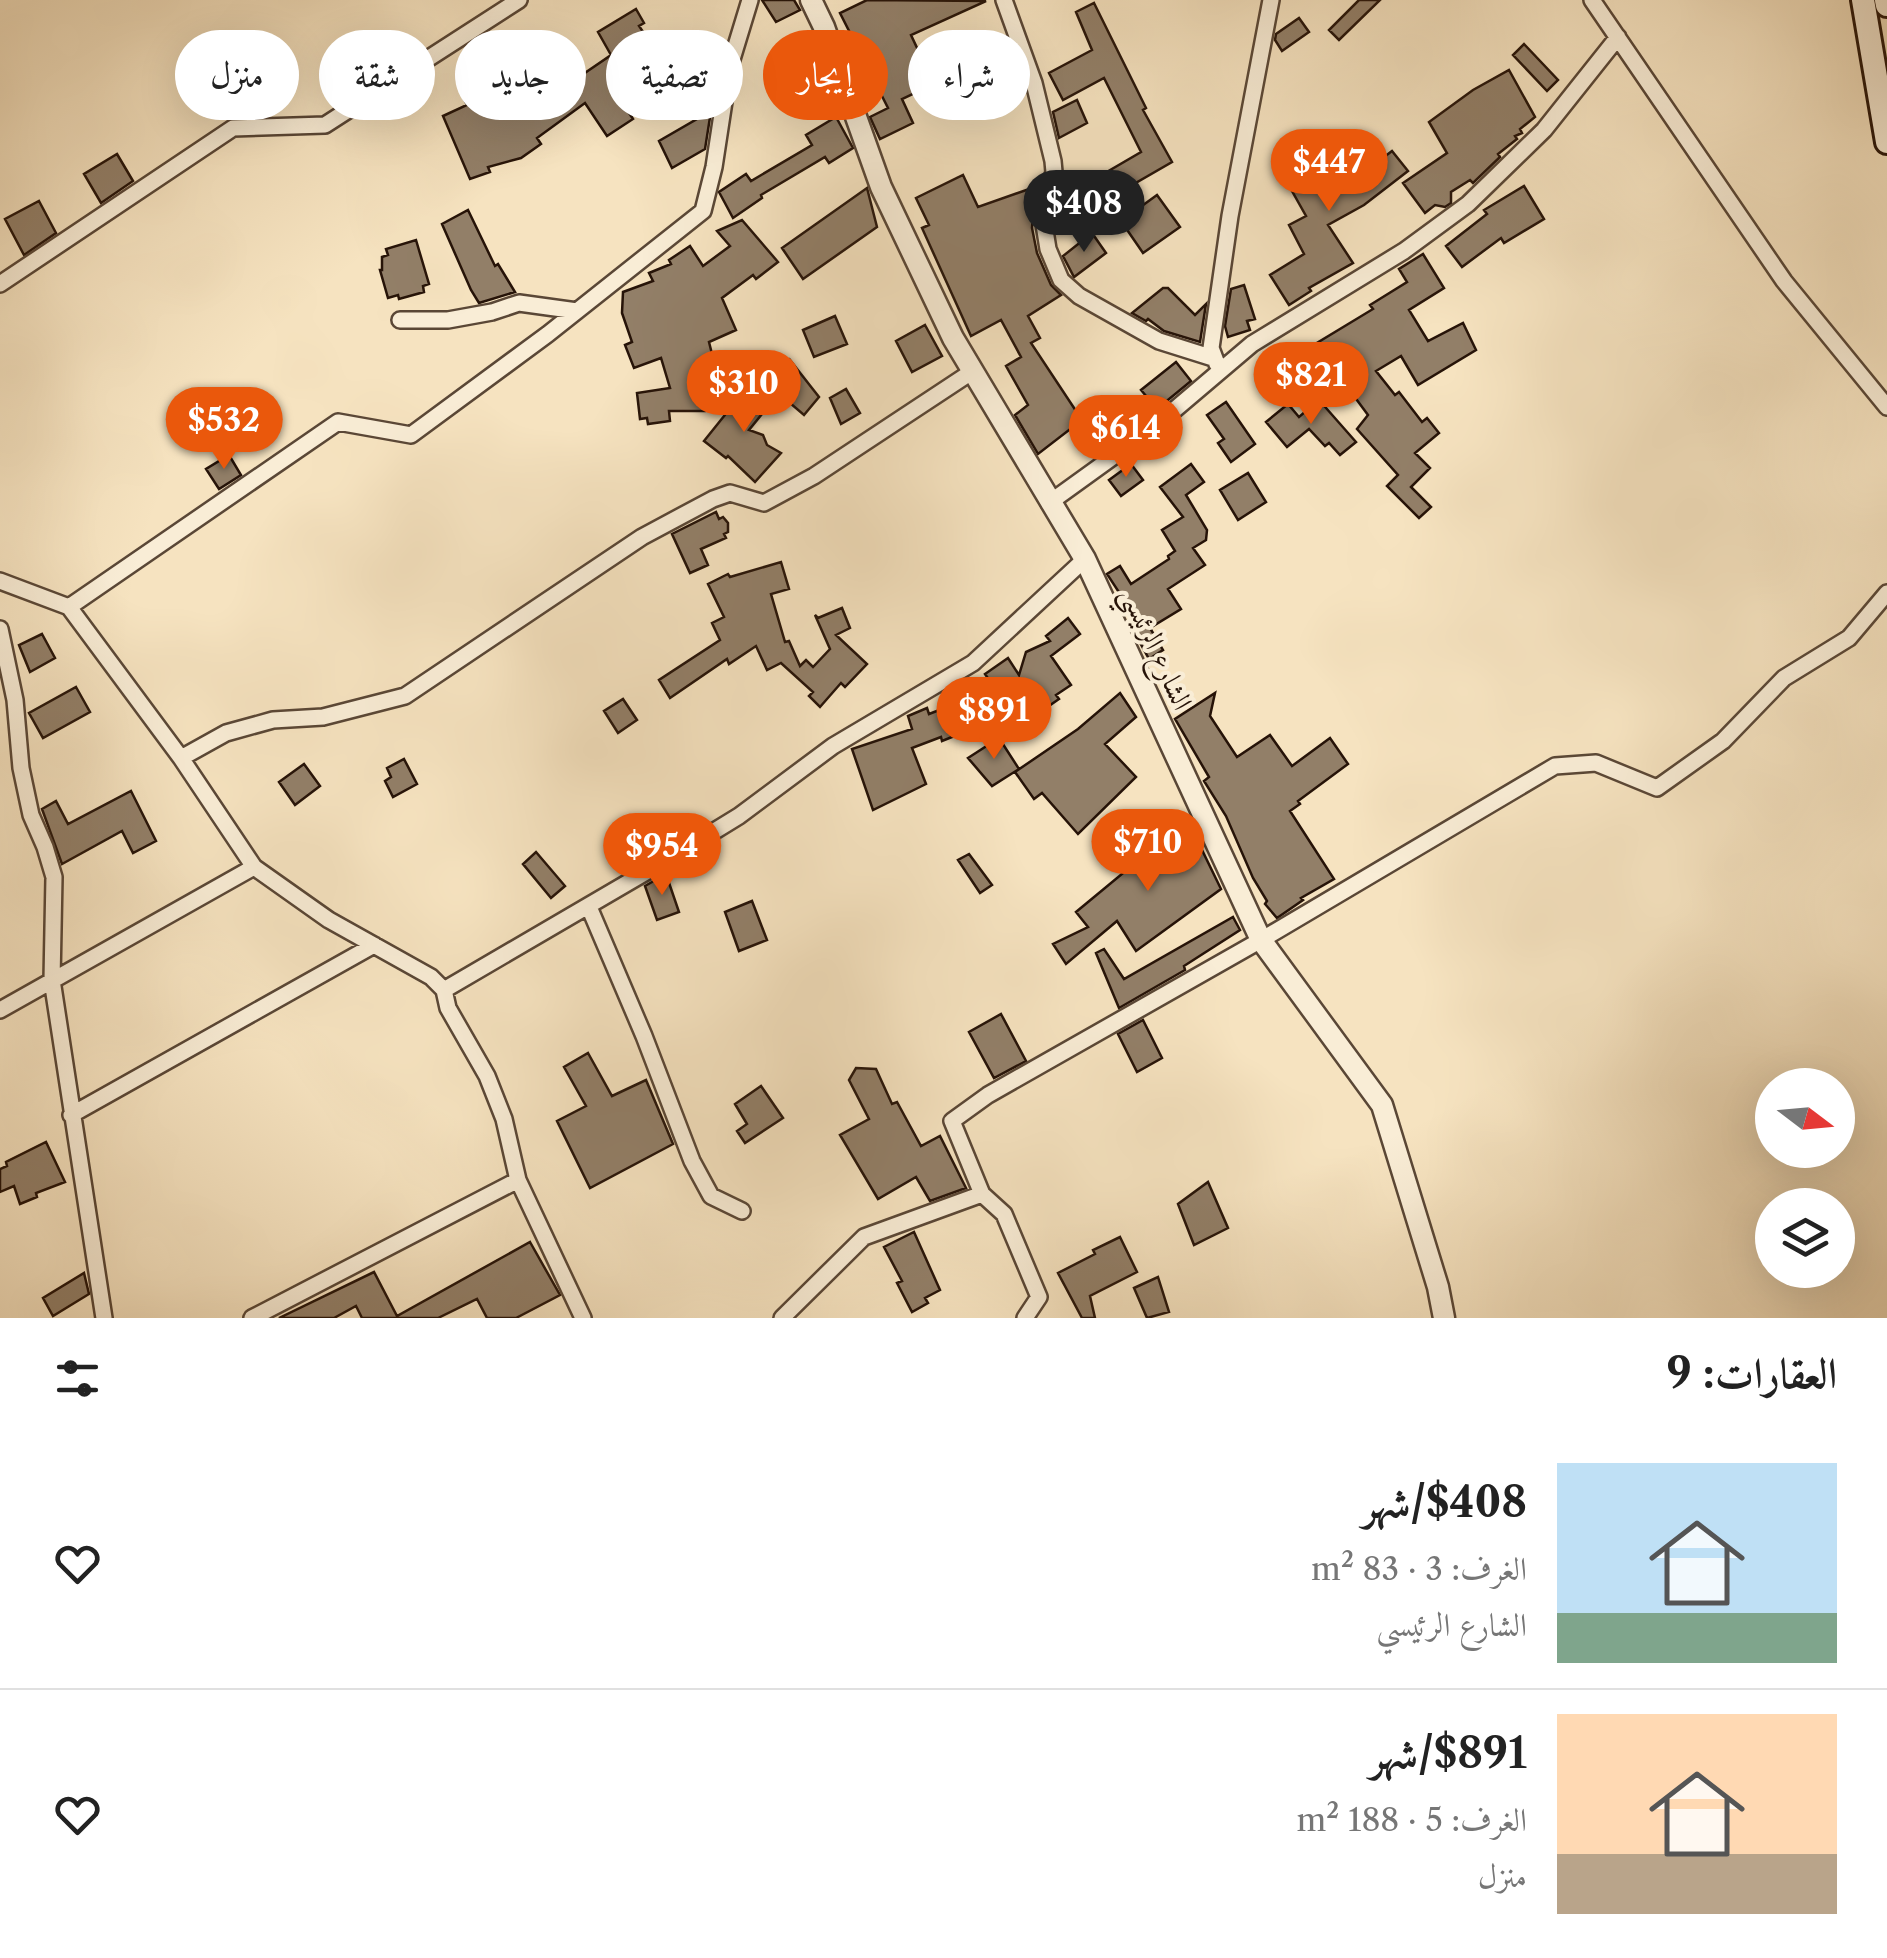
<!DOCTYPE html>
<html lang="ar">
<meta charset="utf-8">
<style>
:root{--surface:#fff;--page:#f6f6f6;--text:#222;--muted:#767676;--line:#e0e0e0;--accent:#ea580c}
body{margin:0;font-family:"Libre Caslon Text",Amiri,serif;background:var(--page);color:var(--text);direction:rtl;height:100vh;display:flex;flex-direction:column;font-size:38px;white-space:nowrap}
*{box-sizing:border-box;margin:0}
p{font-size:32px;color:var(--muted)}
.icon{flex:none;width:55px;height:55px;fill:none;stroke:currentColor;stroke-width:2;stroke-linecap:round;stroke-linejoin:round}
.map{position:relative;height:1318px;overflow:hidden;direction:ltr}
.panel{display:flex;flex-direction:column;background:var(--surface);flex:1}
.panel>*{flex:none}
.guide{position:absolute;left:30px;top:30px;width:1000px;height:90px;direction:rtl;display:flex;gap:20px}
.needle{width:65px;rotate:106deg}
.tools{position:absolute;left:1755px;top:1068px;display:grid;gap:20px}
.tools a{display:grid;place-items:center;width:100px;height:100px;border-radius:50%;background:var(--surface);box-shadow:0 10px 40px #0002;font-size:50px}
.price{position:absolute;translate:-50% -85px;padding:0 22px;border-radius:35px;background:var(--accent);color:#fff;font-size:32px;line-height:65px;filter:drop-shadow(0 2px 5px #0008)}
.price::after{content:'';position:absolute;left:50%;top:60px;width:30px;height:22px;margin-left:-15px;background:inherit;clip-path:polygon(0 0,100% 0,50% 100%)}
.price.on{background:#222;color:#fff}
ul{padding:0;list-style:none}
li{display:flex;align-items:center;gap:30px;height:250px;padding:0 50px}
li+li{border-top:2px solid var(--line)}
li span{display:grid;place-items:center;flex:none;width:280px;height:200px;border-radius:0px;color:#555}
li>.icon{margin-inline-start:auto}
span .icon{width:120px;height:120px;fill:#fffc;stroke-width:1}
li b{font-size:42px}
h2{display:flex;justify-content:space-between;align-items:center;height:120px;padding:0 50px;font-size:42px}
.pill{padding:0 35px;border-radius:45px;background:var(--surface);box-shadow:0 10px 40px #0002;font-size:35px;line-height:90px}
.pill.on{background:var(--accent);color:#fff}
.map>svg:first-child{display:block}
.building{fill:#927f68;stroke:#261308;stroke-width:2.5}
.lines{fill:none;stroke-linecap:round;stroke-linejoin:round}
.minor-casing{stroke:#5a4736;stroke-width:20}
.tertiary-casing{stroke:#5a4736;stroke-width:25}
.secondary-casing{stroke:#261308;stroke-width:28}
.minor{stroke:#f9edd6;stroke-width:15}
.tertiary{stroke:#f9edd6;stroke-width:20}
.secondary{stroke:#f9edd6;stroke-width:22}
.labels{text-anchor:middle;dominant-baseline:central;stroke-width:8;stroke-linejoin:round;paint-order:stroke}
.street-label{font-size:28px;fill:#261308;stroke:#f9edd6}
</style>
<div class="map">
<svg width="1887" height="1318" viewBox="0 0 1887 1318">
<rect width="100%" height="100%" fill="#f6e3c0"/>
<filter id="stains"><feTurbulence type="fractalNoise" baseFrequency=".002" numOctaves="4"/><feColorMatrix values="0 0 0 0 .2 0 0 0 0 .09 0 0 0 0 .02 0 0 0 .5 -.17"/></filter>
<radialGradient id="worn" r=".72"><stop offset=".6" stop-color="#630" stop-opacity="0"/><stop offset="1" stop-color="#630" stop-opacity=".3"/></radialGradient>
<path class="building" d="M762,0h32l6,10 -24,12z
M867,0l119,1 -75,34 23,49 -32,15 11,24 -33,16 -10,-22 18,-9 -48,-95z
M1359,0h21l-41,40 -10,-10z
M1094,3l52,105 -3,2 29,52 -111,64 -7,-13 3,-12 84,-49 -37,-74 -41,22 -14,-27 43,-23 -16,-38z
M636,9l8,14 -5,3 20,29 -46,33 20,31 -26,17 -22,-33 -48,35 4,6 -20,14 -33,9 2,5 -20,7 -27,-63 24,-11 -3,-6 21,-11 14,27 69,-47 8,11 35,-24 -13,-23z
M1299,18l10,14 -27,19 -7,-11 1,-6z
M1524,44l34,36 -11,11 -34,-36z
M1509,70l26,47 -15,12 2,4 -7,3 2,3 -19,15 2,3 -27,26 -3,-3 -19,12v11l-6,4 -10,-2 -10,8 -22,-30 44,-30 -18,-31 44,-32z
M1077,100l10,23 -28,15 -6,-26z
M711,111l-6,38 -33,19 -13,-27z
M836,117l17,31 -24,15 -4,-6 -64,38 1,3 -29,20 -14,-26 27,-18 5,7 61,-36 -6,-10z
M1350,145l16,26 26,-20 16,20 -44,34 -36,20 25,38 -44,25 2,3 -22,14 -19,-30 34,-21 -15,-29 17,-9 -23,-41 40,-23 5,8z
M117,154l16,27 -32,22 -17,-29z
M963,175l15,32 51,-18 5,12 -2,27 5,25 14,32 10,10 -33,21 12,22 -9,5 51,77 -44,34 -23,-39 13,-10 -22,-39 15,-9 -20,-37 -30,16 -49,-108 7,-3 -13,-27z
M1524,186l20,33 -40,24 -3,-5 -39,29 -16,-21 41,-32 -3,-4z
M867,188l10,39 -74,52 -21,-31z
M1157,195l23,32 -37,26 -22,-32z
M39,201l17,32 -32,22 -19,-36z
M468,210l27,56 3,-2 17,28 -36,11 -8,-13 -29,-66z
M742,220l36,42 -22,17 -3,-4 -31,23 14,32 -27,12 10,40 -14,29h-36l1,10 -22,3 -1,-6 -7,1 -3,-26 33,-5 -9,-30 -27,10 -9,-23 7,-3 -10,-29 1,-21 30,-11 -4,-8 22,-9 -2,-4 21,-14 13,20 27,-20 -13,-15z
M1092,233l14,20 -32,24 -11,-21z
M416,240l13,44 -6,2 1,6 -25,7 -1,-4 -10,3 -8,-28h2v-13l6,-2 -2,-6z
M1423,254l21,34 -35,22 19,31 35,-18 13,27 -58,35 -17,-29 -25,15 19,24 4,-3 23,30 5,-4 12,15 -24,20 15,15 -19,19 20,20 -12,11 -32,-32 11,-11 -41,-46 11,-14 -20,-27 -14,8 -27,-47 66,-40 -3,-4 37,-23 -8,-13z
M1244,285l11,34 -8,2 3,9 -22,7 -3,-11 6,-37z
M1163,288h5l27,27 11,-11 -6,38 -36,-11 -16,-12 -2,2 -14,-8z
M835,316l12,28 -33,13 -11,-27z
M925,325l17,31 -30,16 -16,-31z
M790,360l29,37 -15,18 -27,-23z
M1176,362l15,19 -34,28 -16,-19z
M749,385l22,18 -22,27 14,5 4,10 14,8 -26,29 -27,-26 -2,2 -22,-17z
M846,389l14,24 -19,11 -11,-26z
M1319,400l37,42 -16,13 -11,-12 -4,3 -16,-17 -22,18 -21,-25 22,-18 11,13z
M1226,402l29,42 -24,18 -13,-19 6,-4 -17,-24z
M229,455l12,20 -22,14 -13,-20z
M1131,464l12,16 -22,16 -12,-16z
M1191,464l13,18 -18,13 21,35 -1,10 -13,8 12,17 -37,24 13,20 -31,19 13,22 -14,9 -17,-31 7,-5 -32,-49 13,-8 11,18 38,-25 -1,-3 7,-5 -13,-21 21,-13 -23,-30z
M1248,473l18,29 -28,18 -18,-30z
M716,512l3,7 4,-2 5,6v9l-4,2 2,4 -25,11 7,16 -18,8 -18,-39z
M781,562l8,27 -18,5 14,48 4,-1 11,25 6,-6 7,7 17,-18 -15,-34 3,3 24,-10 8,20 -14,7 31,29 -22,23 -4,-4 -21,24 -11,-11 4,-4 -32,-29 -14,7 -11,-24 -27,18 -2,-5 -57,39 -11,-18 61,-40 -8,-17 12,-6 -16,-33 20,-10 2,3z
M1068,618l12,16 -29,22 20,29 -15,10 3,4 -16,11 -6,-7 -95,38 -1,-4 -29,11 14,36 -53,26 -21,-61 60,-20 -4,-13 19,-8 2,6 23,-9 2,5 40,-23 -9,-13 23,-16 11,17 7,-23 24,-11 -4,-5z
M42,634l13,24 -25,14 -11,-27z
M76,687l14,25 -47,26 -14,-25z
M1120,693l16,24 -31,27 31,33 -58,57 -36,-41 -8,6 -19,-27 63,-43z
M1215,693l-5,23 27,41 33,-22 22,31 38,-28 18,26 -50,37 2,3 -10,7 44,68 -33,19 2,2 -26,18 -12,-14 2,-3 -14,-23 -27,-62 -22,-35 5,-4 -34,-58z
M623,699l14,21 -19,13 -14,-22z
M999,738l20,31 -27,17 -24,-28z
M404,759l13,25 -24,13 -8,-16 6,-4 -4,-9z
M304,764l16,22 -25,19 -16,-23z
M131,791l25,50 -23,12 -11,-22 -60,33 -20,-55 14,-8 12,23z
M1180,818l13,14 2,10 7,8 19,39 -85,62 -19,-30 -51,43 -13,-20 35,-17 -12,-15 81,-67 -3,-3z
M536,852l29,34 -14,12 -28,-34z
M969,854l23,31 -12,8 -22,-33z
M666,874l13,38 -22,8 -12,-34z
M752,901l15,39 -28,11 -14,-39z
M1233,917l7,13 -56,36 1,4 -66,38 -23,-55 8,-4 20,30z
M1001,1014l25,47 -32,17 -25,-46z
M1143,1020l19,38 -25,14 -19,-38z
M588,1053l24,43 34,-16 27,64 -83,44 -33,-67 29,-15 -22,-39z
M856,1068l20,1 16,35 5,-2 24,44 19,-10 26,52 -36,13 -14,-24 -38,22 -38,-64 29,-16 -20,-39z
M761,1086l22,32 -38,25 -8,-12 10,-7 -12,-20z
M46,1142l19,40 -29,11 1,4 -17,7 -6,-18 -14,6v-23l7,-3 -1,-4z
M1208,1182l20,46 -34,17 -16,-41z
M914,1232l26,58 -15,8 3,5 -16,9 -15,-29 5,-2 -18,-34z
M1120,1237l17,35 -47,24 5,22h-13l-24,-45 37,-19 -2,-4z
M530,1242l30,53 -44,23h-29l-10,-19 -39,19h-76l-6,-12 -22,12h-55l95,-46 23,44z
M84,1273l5,21 -36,22 -10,-18z
M1158,1277l11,35 -22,6 -13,-30z"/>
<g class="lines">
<defs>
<path id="minor" d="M1004,0l30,83 19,78 1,11 -12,40 6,37 13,31 18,16 80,45 54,17
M1592,0l192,281 103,126
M0,284l233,-156 92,-3 194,-125
M400,320h48l44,-8 27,-9 58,8
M1217,364l-6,-16 19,-132 41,-216
M1049,503l104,-75 99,-84 152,-93 64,-47 76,-74 74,-93
M0,581l69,26 112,151 73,109 75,53 102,57 13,13 4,18 39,68 17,43 14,61 65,138
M69,607l269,-185 73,13 137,-101 155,-123 11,-44 15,-98 21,-69
M0,629l15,71 6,68 10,47 14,32 9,30 -2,103 52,338
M181,758l45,-25 47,-13 50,-3 82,-21 237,-159 71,-38 17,-6 34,10 50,-27 159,-105
M589,907l55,129 48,125 19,35 31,15
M444,990l238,-139 57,-35 94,-70 140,-83 112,-104
M0,1010l254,-143
M71,1115l303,-170
M982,1194l22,20 35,83 -14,21
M252,1318l266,-138
M782,1318l82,-81 118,-43 -30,-73 36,-26 273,-155 294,-174 41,-3 61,25 66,-47 61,-63 65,-40 38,-45"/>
<path id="tertiary" d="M811,0l13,27 57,160 72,151 132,221 176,381 121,165 56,182 6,31"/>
<path id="secondary" d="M1863,0l24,142
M1886,0l1,5"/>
</defs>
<use href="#minor" class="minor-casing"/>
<use href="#tertiary" class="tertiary-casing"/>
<use href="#secondary" class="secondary-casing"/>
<use href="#minor" class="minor"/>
<use href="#tertiary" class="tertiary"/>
<use href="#secondary" class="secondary"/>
</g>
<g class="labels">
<g class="street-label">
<text transform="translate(1157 648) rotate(65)">الشارع الرئيسي</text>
</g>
</g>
<rect width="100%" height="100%" filter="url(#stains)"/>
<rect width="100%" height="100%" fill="url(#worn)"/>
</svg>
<div class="tools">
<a><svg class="needle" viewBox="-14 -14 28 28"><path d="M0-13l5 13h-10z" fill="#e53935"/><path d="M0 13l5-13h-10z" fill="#767676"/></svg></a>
<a><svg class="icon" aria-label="layers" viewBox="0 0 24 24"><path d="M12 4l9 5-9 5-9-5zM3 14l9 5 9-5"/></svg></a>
</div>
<b class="price" style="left:1329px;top:214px">$447</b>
<b class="price on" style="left:1084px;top:255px">$408</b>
<b class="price" style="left:1311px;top:427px">$821</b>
<b class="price" style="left:744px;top:435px">$310</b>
<b class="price" style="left:224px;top:472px">$532</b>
<b class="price" style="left:1126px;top:480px">$614</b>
<b class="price" style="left:994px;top:762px">$891</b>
<b class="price" style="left:1148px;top:894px">$710</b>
<b class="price" style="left:662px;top:898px">$954</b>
<div class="guide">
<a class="pill">شراء</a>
<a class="pill on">إيجار</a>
<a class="pill">تصفية</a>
<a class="pill">جديد</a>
<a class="pill">شقة</a>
<a class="pill">منزل</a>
</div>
</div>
<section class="panel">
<h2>العقارات: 9<svg class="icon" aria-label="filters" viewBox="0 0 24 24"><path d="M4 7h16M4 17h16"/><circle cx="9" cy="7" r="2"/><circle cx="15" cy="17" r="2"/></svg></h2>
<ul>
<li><span style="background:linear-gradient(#bfe0f5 75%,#7fa58c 0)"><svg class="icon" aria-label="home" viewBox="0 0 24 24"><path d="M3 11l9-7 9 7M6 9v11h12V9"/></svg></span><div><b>$408/شهر</b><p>الغرف: 3 · 83 m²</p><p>الشارع الرئيسي</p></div><svg class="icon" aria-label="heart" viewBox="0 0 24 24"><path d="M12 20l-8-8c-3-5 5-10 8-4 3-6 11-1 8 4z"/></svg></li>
<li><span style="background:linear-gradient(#ffd9b3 70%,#b9a48a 0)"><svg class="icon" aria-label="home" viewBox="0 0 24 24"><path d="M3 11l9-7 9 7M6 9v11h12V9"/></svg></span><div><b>$891/شهر</b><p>الغرف: 5 · 188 m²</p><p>منزل</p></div><svg class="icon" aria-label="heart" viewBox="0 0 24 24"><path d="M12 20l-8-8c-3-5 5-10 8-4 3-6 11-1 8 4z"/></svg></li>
</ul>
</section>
